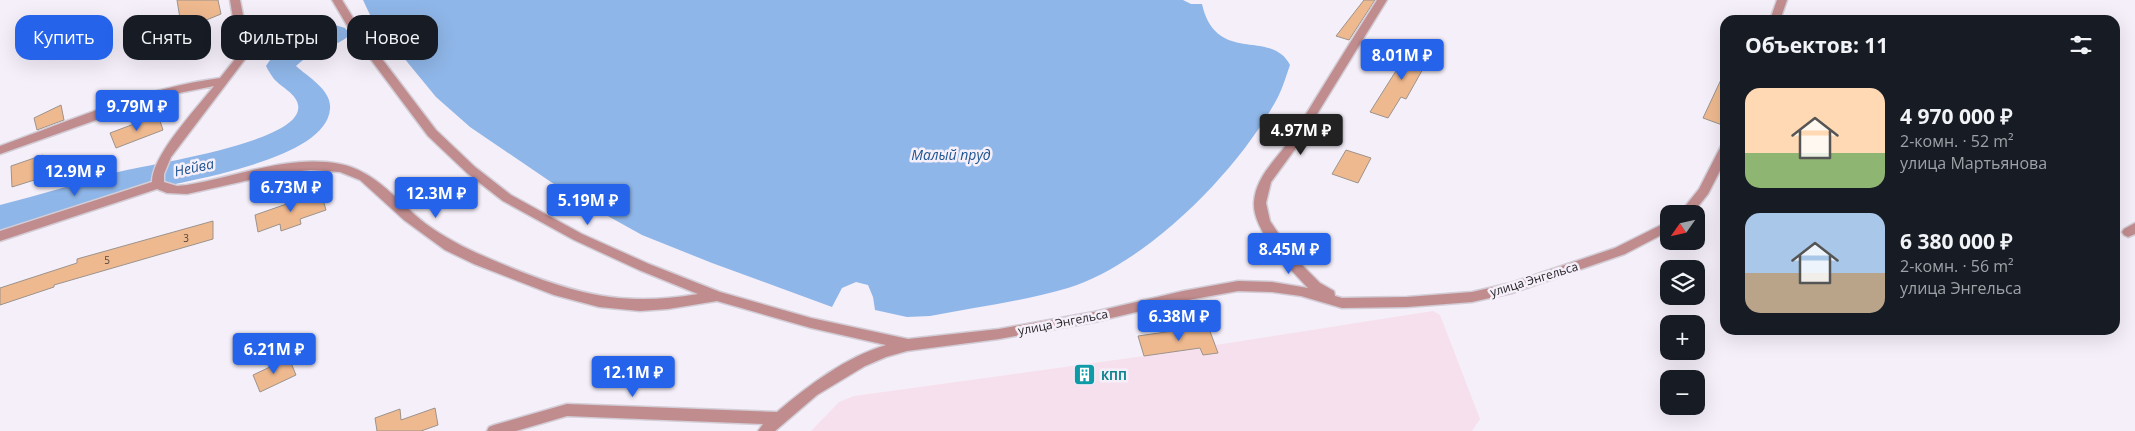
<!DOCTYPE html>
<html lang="ru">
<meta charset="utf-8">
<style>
:root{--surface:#171b24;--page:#242831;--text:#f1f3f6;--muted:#9ea1a6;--accent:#2563eb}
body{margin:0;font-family:"Open Sans",sans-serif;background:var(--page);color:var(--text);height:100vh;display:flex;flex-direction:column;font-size:19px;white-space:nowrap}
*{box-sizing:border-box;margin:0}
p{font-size:16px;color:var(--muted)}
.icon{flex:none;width:28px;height:28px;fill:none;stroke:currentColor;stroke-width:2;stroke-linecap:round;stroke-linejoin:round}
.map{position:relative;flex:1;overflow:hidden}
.panel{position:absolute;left:1720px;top:15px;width:400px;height:320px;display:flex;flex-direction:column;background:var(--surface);border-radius:15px;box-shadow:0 5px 20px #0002}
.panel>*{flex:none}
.top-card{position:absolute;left:15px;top:15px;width:475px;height:45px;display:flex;gap:10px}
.needle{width:32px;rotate:236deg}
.controls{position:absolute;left:1660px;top:205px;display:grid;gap:10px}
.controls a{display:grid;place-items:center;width:45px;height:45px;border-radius:10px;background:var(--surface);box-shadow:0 5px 20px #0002;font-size:25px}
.price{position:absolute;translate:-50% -42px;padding:0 11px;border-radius:5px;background:var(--accent);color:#fff;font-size:16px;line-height:32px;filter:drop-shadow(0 1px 2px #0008)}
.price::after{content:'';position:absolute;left:50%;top:30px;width:15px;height:11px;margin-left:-8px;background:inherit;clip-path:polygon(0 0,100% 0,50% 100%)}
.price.selected{background:#222;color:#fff}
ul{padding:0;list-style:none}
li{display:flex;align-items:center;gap:15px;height:125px;padding:0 25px}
li span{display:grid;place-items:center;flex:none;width:140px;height:100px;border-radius:15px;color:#555}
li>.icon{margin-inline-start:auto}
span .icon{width:60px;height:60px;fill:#fffc;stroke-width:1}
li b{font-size:21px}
h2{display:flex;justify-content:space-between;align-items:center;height:60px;padding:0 25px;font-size:21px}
.tag{padding:0 18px;border-radius:15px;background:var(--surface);box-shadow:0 5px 20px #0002;font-size:18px;line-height:45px}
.tag.selected{background:var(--accent);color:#fff}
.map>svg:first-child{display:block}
.industrial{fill:#f7e0ed}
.water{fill:#8fb6e8}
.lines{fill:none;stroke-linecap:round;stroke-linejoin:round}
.river{fill:#8fb6e8;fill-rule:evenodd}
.building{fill:#efb98f;stroke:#9c938c}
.minor-casing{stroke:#d2cdd6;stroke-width:3}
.minor{fill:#c18c8e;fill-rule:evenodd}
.labels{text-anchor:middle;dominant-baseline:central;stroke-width:5;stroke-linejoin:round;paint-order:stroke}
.number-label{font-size:10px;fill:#52423b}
.street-label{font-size:12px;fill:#1d1b1f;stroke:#f5eff9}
.culture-label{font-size:12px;font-weight:bold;fill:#0d838f;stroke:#f5eff9;text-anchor:start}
.water-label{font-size:14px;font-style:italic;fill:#205591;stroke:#f5eff9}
</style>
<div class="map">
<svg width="2135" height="431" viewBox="0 0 2135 431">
<rect width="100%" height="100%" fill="#f5eff9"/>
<path class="industrial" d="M1433,311l7,4 40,104 -8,12h-661l28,-29 15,-6 290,-40 -6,-20 70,-10 8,19z"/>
<path class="water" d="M363,0h820l8,4h11c14,62 70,24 88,61 -4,11 -7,22 -12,32 -39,73 -130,166 -210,191 -44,13 -92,19 -138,28l-23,1 -32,-7 -2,-13 -5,-12 -12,-3 -14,6 -10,19 -120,-44 -70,-28 -72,-40 -100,-68 -34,-30 -60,-73h-12l-2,-1 9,-6z"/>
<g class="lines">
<path class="river" d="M335,25l10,3 5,6c-9,12 -38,16 -54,32 12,11 36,24 34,43 -4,54 -160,74 -202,85 -43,11 -85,25 -128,37v-26c39,-10 78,-22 118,-33 31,-8 174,-28 180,-62 3,-14 -16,-22 -24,-31 -3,-4 -6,-9 -8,-13 17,-27 39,-33 69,-41z"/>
</g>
<path class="building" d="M177,0h41l3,14 -17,7 2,9 -23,7z
M1364,0h11l-26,40 -13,-4z
M1413,44l20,7 -27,48 -5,-2 -13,21 -18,-6z
M1725,71v55l-22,-8z
M61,105l3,15 -27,10 -3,-12z
M158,115l5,15 -47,18 -6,-15z
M1346,150l25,8 -13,25 -26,-9z
M43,155l1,22 -32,10 -1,-21z
M321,192l5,18 -26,9 1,5 -20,7 -1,-7 -22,8 -3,-17z
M213,221v18l-159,46v2l-54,18v-17l77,-25v-4z
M1208,326l10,27 -15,2 -3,-7 -56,8 -6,-20z
M289,358l7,17 -36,17 -7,-17z
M435,408l3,17 -17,6h-44l-2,-13 25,-9 1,11z"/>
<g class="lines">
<defs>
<path id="minor" d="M230,0h10l6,30v28l-75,99 -7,17v8l13,4 10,-1c50,-8 101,-31 153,-21 36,7 59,39 86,60 26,19 52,30 81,42 68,28 117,41 191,28l-59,-24 -65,-30 -71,-39 -36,-28 -39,-37 -74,-99 -22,-37h10l21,34 73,96 39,37 36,28 71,39 67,30 71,28 91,26 97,21 91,-10 95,-17 89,-21 55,-10 34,1 36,6c-18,-19 -56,-58 -54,-86 2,-27 24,-44 38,-65 28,-46 56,-91 85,-137h10l-89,145 -27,37 -5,21 4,18 25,37 25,25 14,8 1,5 7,2 65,-1 65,-5 39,-9 104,-35 54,-27v10l-44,23 -113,39 -40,9 -65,5 -65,1 -41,-12 -29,-4 -34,-1 -55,10 -89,21 -95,17 -92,12 -21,6 -21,9 -48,29 -42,36h-17l5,-7 -196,-8 -51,15h-29l2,-4 5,-2 73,-21 210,8c32,-27 69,-55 109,-67l-75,-17 -94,-27 -49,8 -28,2 -41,-4 -45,-12 -80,-31 -29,-14 -41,-30 -44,-40 -20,-8 -29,-2 -30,3 -94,21 -20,-1 -10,-4 -157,52v-10l152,-49c0,-27 45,-74 62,-96l-50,10 -164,58v-8c72,-26 144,-58 220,-68l16,-20 -1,-28z
M1777,0h10l-7,20h-10z
M1725,145v16l-17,33 -16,20h-13l20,-25 22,-43z
M2135,223v11l-7,3 -4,-2 -2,-3 2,-3z"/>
</defs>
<use href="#minor" class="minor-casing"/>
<use href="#minor" class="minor"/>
</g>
<defs>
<symbol id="building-square" viewBox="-11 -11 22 22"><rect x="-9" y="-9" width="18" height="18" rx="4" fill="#0f9aa8" stroke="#f5eff9"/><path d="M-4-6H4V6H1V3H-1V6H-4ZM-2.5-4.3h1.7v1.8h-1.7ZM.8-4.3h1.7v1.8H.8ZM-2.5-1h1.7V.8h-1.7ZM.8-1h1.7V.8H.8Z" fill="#fff"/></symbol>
</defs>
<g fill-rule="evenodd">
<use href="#building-square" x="1072" y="362" width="25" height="25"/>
</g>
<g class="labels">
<g class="number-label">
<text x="186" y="238">3</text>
<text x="107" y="260">5</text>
</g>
<g class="street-label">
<text transform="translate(1534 279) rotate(-17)">улица Энгельса</text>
<text transform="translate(1063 322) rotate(-11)">улица Энгельса</text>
</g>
<g class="culture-label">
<text x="1101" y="375">КПП</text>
</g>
<g class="water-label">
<text x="951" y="154">Малый пруд</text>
<text transform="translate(194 167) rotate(-12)">Нейва</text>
</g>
</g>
</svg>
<div class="controls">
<a><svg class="needle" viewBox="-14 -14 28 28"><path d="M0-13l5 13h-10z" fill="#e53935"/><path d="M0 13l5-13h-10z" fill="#9ea1a6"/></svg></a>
<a><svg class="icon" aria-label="layers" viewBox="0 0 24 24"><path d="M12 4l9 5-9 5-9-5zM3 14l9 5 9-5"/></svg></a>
<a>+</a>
<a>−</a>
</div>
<b class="price" style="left:1402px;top:81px">8.01M ₽</b>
<b class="price" style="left:137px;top:132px">9.79M ₽</b>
<b class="price selected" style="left:1301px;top:156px">4.97M ₽</b>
<b class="price" style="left:75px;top:197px">12.9M ₽</b>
<b class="price" style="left:291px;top:213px">6.73M ₽</b>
<b class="price" style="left:436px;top:219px">12.3M ₽</b>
<b class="price" style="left:588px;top:226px">5.19M ₽</b>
<b class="price" style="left:1289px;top:275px">8.45M ₽</b>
<b class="price" style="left:1179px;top:342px">6.38M ₽</b>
<b class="price" style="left:274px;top:375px">6.21M ₽</b>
<b class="price" style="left:633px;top:398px">12.1M ₽</b>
<div class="top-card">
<a class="tag selected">Купить</a>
<a class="tag">Снять</a>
<a class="tag">Фильтры</a>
<a class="tag">Новое</a>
</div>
<section class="panel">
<h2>Объектов: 11<svg class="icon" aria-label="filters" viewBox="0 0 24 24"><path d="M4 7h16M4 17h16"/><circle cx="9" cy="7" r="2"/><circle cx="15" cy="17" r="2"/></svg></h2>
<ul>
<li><span style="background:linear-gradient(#ffd9b3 65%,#8fb573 0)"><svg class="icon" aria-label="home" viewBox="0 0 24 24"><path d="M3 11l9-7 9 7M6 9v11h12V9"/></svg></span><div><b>4 970 000 ₽</b><p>2-комн. · 52 m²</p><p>улица Мартьянова</p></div></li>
<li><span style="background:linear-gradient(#a9c7e8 60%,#b9a48a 0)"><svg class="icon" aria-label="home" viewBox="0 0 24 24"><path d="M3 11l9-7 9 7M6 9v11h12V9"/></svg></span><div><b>6 380 000 ₽</b><p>2-комн. · 56 m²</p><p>улица Энгельса</p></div></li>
</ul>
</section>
</div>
